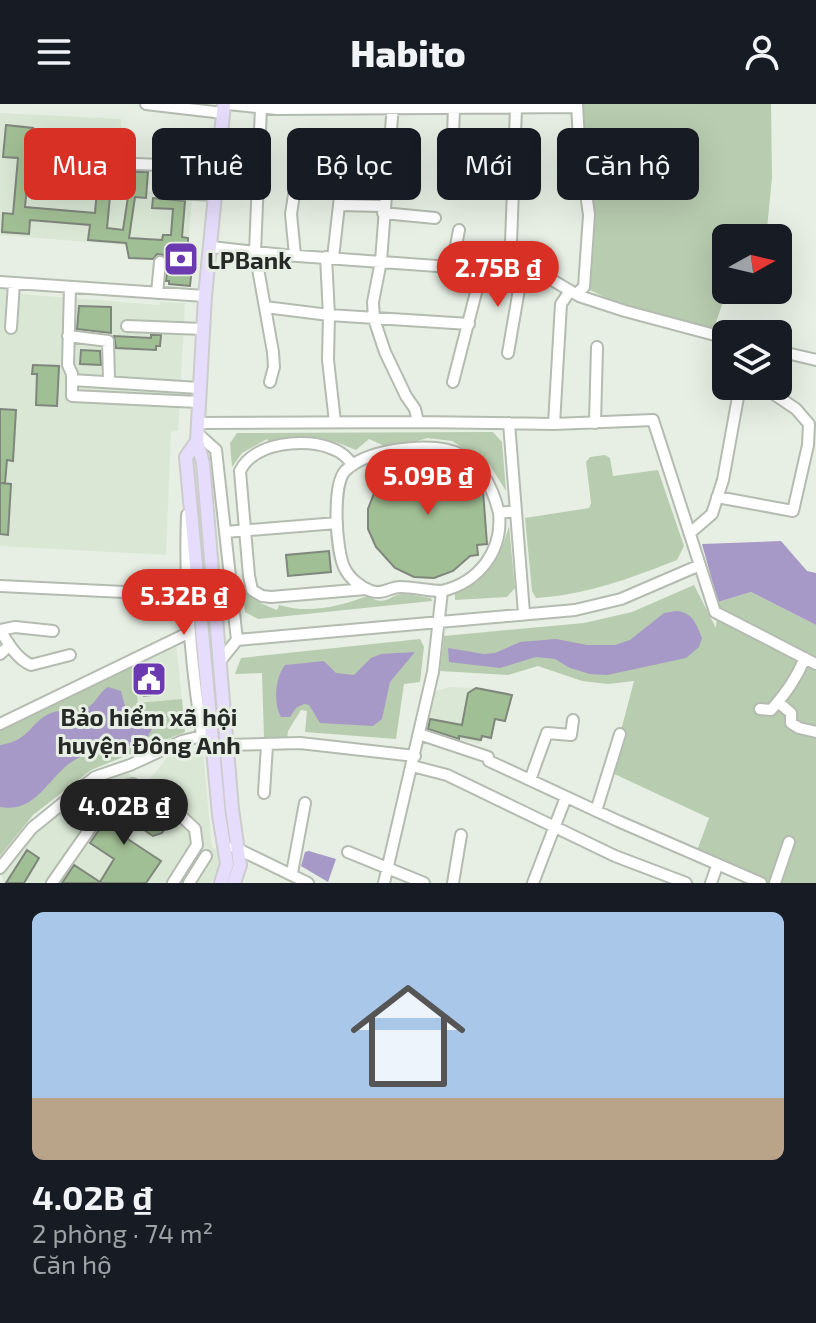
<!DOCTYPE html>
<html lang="vi">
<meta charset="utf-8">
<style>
:root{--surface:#171b24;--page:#20242c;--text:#f1f3f6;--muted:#9ea1a6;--accent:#d93025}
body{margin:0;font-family:"Exo 2",sans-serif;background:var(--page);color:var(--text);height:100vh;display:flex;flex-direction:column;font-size:30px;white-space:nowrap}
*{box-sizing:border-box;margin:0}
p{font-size:26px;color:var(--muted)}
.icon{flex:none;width:44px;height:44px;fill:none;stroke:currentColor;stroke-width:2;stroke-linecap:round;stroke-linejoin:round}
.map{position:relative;height:779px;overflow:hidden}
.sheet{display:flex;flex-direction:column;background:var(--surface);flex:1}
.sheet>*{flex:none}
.top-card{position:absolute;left:24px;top:24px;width:768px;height:72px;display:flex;gap:16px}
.needle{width:52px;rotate:82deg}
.tools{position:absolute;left:712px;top:120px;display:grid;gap:16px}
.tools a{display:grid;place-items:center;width:80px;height:80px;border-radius:12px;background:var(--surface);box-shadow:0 8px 32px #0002;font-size:40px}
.price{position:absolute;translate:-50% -68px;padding:0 18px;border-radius:28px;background:var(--accent);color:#fff;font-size:26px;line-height:52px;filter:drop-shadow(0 2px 4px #0008)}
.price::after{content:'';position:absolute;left:50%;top:48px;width:24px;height:18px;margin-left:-12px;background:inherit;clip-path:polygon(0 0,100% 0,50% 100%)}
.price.current{background:#222;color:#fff}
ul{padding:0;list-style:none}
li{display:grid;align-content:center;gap:16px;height:424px;padding:0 32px}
li span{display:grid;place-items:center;height:248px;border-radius:12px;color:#555}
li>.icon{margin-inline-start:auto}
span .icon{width:144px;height:144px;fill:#fffc;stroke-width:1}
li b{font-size:34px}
.tag{padding:0 28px;border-radius:12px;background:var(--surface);box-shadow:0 8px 32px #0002;font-size:28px;line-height:72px}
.tag.current{background:var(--accent);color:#fff}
header{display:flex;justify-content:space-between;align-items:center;height:104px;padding:0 32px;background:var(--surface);font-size:36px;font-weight:800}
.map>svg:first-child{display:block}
.built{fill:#dae7d5}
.green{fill:#b8ccaf}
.water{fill:#a799c7}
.building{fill:#a1bf94;stroke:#7f867c;stroke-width:2}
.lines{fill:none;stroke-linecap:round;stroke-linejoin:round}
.minor-casing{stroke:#b4bbb0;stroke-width:14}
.major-casing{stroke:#cbcccb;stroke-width:16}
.minor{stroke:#fff;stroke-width:10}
.major{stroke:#e6ddfc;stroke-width:12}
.labels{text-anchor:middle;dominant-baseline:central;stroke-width:6;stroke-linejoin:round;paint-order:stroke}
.poi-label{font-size:24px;font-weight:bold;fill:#262925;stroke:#e7efe4;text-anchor:start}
</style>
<header><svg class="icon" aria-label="menu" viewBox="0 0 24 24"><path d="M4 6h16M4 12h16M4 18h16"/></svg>Habito<svg class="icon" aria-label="person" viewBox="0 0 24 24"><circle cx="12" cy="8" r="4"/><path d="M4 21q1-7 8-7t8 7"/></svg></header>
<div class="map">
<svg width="816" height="779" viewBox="0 0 816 779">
<rect width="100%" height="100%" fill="#e7efe4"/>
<path class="built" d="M0,9l121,6v8l8,2 -2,36 22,1 -2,25 45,5 -4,50 -31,-1v14l-28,-1 -3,-13 -126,-10z
M0,184l20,1 1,5 138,11 1,-3 25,1 -7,128h-7l-5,124 -166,-9z
M176,539l6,56 -44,5 -5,-41z
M450,583l26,1 36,7 -7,26 -10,-2 -4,19 -9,-2 -2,8 -55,-11 8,-41z
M176,643l27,7 9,93 7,5 2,14 -10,17h-207l-3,-9 48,-55 28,-25 46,-25 21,17z"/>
<path class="green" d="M577,0h194l1,74 -6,60h-40l1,52 -15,44 -70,-18 -58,-29 5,-72z
M493,328l9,10 4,49 -17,-27 -37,-23 -25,-3 -36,11 -22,-10 -13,11c-30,-13 -55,-19 -87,-6l-2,-5 -25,14 -10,14 -2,-24 7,-10z
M605,351l5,3 3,18 45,-6 26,76 -7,14c-46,18 -91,35 -141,38l-4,-7 -7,-73 64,-10 2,-5 -5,-41 4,-5z
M509,422l6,62 -8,9 -52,3v-7c35,-17 43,-30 54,-67z
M694,481l22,43 2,-26 33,-10 65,33v258h-55l-66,-27 14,-38 -99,-46 24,-91 -26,3 -26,-3 -44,-15 -30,9 -68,-4 4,-35 140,-13 48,-11z
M241,482l19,17 17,7 2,-5c31,9 58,2 88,-9 21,12 21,-2 37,-2 9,0 18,3 27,4l1,3 -174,18 -13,-7z
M420,535l4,8 -4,35 -16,2 -8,55 -91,-7 2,-21 -6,-1 -13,21 -1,8 -23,-1 -2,-65 -27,1 6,-16z
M133,559l5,40 44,-4 3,33 -94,38 -58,45 -33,41v-127z"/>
<path class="water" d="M781,437l26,30 9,2v52l-65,-33 -33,10 -16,-58z
M676,507c16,1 20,12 26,27l-3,9 -13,11 -79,17 -17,-1 -20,-6 -15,-9 -19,-2 -36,11 -51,-6 -1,-14 36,6 11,-1 25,-11 36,-3 31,6h28l15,-5 34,-27z
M415,548l-25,30 -8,37 -9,7 -53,-3 -11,-18 -5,-1 -8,4 -6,9h-9c-8,-14 -6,-39 4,-52l39,-4 12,12 18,2 17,-17 10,-4z
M108,583l13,4 5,19 22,10 4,9 -5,9c-24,17 -58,7 -82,29 -20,18 -33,46 -65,40v-62c31,-4 31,-26 54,-33 10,-3 21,2 31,-3 11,-5 14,-17 23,-22z
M309,747l27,8 -8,23 -27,-16 4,-14z"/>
<path class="building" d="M6,21l27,3 -8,79 70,6 5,-59 14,1 -7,73 16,2 6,-40h5l1,-18h13l-2,26 -11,-1 -6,41 33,2 1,-5h8l2,-26 -21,-1 1,-10 32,3 -3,36 6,1v8l6,1 -4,39 -21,-2v-3h-3l2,-19 -4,-7 -7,-1 -4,5 -24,-1 -3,-15 -38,-3 2,-15 -60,-5 -1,14 -27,-2 1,-19 10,1 5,-56 -15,-1z
M173,38l20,3 -4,41 -19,-2z
M79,202l32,1v26l-34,-4z
M151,231h10l-1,11h-4v4l-40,-2 -2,-12 37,2z
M81,246l19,1 1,14 -21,-1z
M33,261l26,1 -2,40 -21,-1 1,-31h-5z
M0,305l16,1 -3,51 -6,-1 -2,23h-5z
M418,352l21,1 17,7 12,10h4l2,9h5l4,8 4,53 -10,1 1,10 -8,1 -17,15 -19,7 -20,-1 -19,-9 -19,-21 -8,-18v-20l10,-26 14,-15z
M0,379l11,1 -3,51 -8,-1z
M329,447l2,21 -43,4 -2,-21z
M157,561l4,29 -17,2 -4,-29z
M476,584l36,7 -7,26 -10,-2 -4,19 -9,-2 -1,4 -22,-4v3l-31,-10 2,-10 32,6 6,-32z
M124,690l45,28 -7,11 -9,3 -36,-24 -9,14 53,35 -15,22h-84l12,-18 26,17 14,-23 -24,-16z
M27,746l12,8 -15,25h-18z"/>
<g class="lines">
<defs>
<path id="minor" d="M146,0l77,9
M228,0l49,5 300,-2
M261,3l-6,145 18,100 1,15 -4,15
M453,33l1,-30
M344,50l-5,51 44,1
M135,60l28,1 -2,27 53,3
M493,67h20
M383,109l52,5
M211,143l73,8 238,17 25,5 32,19 46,15 101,27
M295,151l-4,-41 5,-32
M326,153l3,58 140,9
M333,154l6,-53
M452,163l7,-37
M510,166l6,-162
M0,178l205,14
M70,183l-2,78 4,9v22l126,6
M157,189l3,-31
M576,190l8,-7 5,-72 -10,-74 -2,-37
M265,203l64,8 -1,45 7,62
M127,222l76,3
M11,224l3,-45
M68,232l40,5 1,39
M778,247l38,9
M508,249l14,-81
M72,276l127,8
M453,278l29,-113
M418,318l136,2 99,-4 62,192 101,52
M197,319l221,-1 -3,-13 -9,-13 -21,-44 -11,-33 -1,-17 8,-41 12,-157
M509,319l15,190
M595,319l2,-76
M554,320l7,-120 9,-13
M197,329l19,17 21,190 -17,21
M353,361c-6,-7 -11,-13 -20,-16 -27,-12 -79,-7 -93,22l9,105 3,14 10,6 9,1 95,-8
M717,393l76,14 15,-66 1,-21 -13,-15 -28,-19 -28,-3
M187,411c-3,77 4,151 16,227l11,9
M225,428l112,-9
M690,429l22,-19 11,-34 17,-94
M0,482l186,9
M442,487c37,-9 61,-40 57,-78l17,-2
M0,526c8,13 16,28 31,35l39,-10
M0,526l15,-3 38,4
M237,536l338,-30 46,-11 79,-34
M0,550l9,-8
M778,598l13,11v10l8,5 17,4
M760,605l11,1c15,-17 25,-31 34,-52
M0,620l188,-91
M419,630l69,23 1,4 129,60 143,62
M227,641l73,-2 115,13
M412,662l35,9 168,81 71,27
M530,676l17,-47 24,2 2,-15
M264,689l3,-48
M596,707l24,-77
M234,743l74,36
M348,748l76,31
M0,764l32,-40 63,-51 35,-12 52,-24 20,-5
M292,769l13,-70
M52,779l67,-96 14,-3 45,29 17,16 2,16 -24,38
M189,779l17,-27
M384,779l49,-211 9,-81c-14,0 -28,-4 -42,-4 -10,0 -17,8 -29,4 -11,-4 -22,-13 -27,-24 -8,-18 -12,-81 1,-96 13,-13 32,-18 50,-21 58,-9 89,3 104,63
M453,779l8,-48
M533,779l33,-86
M711,779l6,-17
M775,779l14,-41"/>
<path id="major" d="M224,0l-19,192 -8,145 6,22 29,346 8,56 -6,18
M197,337l-11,16 33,358 8,49 -6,19"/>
</defs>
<use href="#minor" class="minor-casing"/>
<use href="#major" class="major-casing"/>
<use href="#minor" class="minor"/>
<use href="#major" class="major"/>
</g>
<defs>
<symbol id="bank-square" viewBox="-11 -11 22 22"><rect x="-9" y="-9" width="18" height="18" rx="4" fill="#6b39b0" stroke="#e7efe4"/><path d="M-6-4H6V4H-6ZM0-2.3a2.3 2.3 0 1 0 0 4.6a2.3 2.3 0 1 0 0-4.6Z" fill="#fff"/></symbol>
<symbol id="civic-square" viewBox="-11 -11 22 22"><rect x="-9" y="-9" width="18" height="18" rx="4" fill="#6b39b0" stroke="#e7efe4"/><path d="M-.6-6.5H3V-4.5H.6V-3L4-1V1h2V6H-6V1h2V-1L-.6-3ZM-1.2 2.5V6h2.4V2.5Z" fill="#fff"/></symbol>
</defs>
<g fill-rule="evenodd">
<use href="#bank-square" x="161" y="135" width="40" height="40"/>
<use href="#civic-square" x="129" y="555" width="40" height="40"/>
</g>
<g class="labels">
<g class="poi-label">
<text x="207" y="155">LPBank</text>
<text x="149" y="612" text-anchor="middle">Bảo hiểm xã hội<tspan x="149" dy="28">huyện Đông Anh</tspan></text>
</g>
</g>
</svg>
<div class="tools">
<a><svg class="needle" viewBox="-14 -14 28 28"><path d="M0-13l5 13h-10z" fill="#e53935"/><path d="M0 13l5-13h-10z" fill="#9ea1a6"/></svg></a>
<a><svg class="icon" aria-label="layers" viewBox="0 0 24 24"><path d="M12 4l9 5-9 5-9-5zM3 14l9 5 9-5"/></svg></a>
</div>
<b class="price" style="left:498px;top:205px">2.75B ₫</b>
<b class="price" style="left:428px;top:413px">5.09B ₫</b>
<b class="price" style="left:184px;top:533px">5.32B ₫</b>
<b class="price current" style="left:124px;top:743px">4.02B ₫</b>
<div class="top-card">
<a class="tag current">Mua</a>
<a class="tag">Thuê</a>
<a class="tag">Bộ lọc</a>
<a class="tag">Mới</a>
<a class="tag">Căn hộ</a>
</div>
</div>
<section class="sheet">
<ul>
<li><span style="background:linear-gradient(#a9c7e8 75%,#b9a48a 0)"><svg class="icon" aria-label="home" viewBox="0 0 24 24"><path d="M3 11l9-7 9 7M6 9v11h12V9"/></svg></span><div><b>4.02B ₫</b><p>2 phòng · 74 m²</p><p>Căn hộ</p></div></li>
</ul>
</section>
